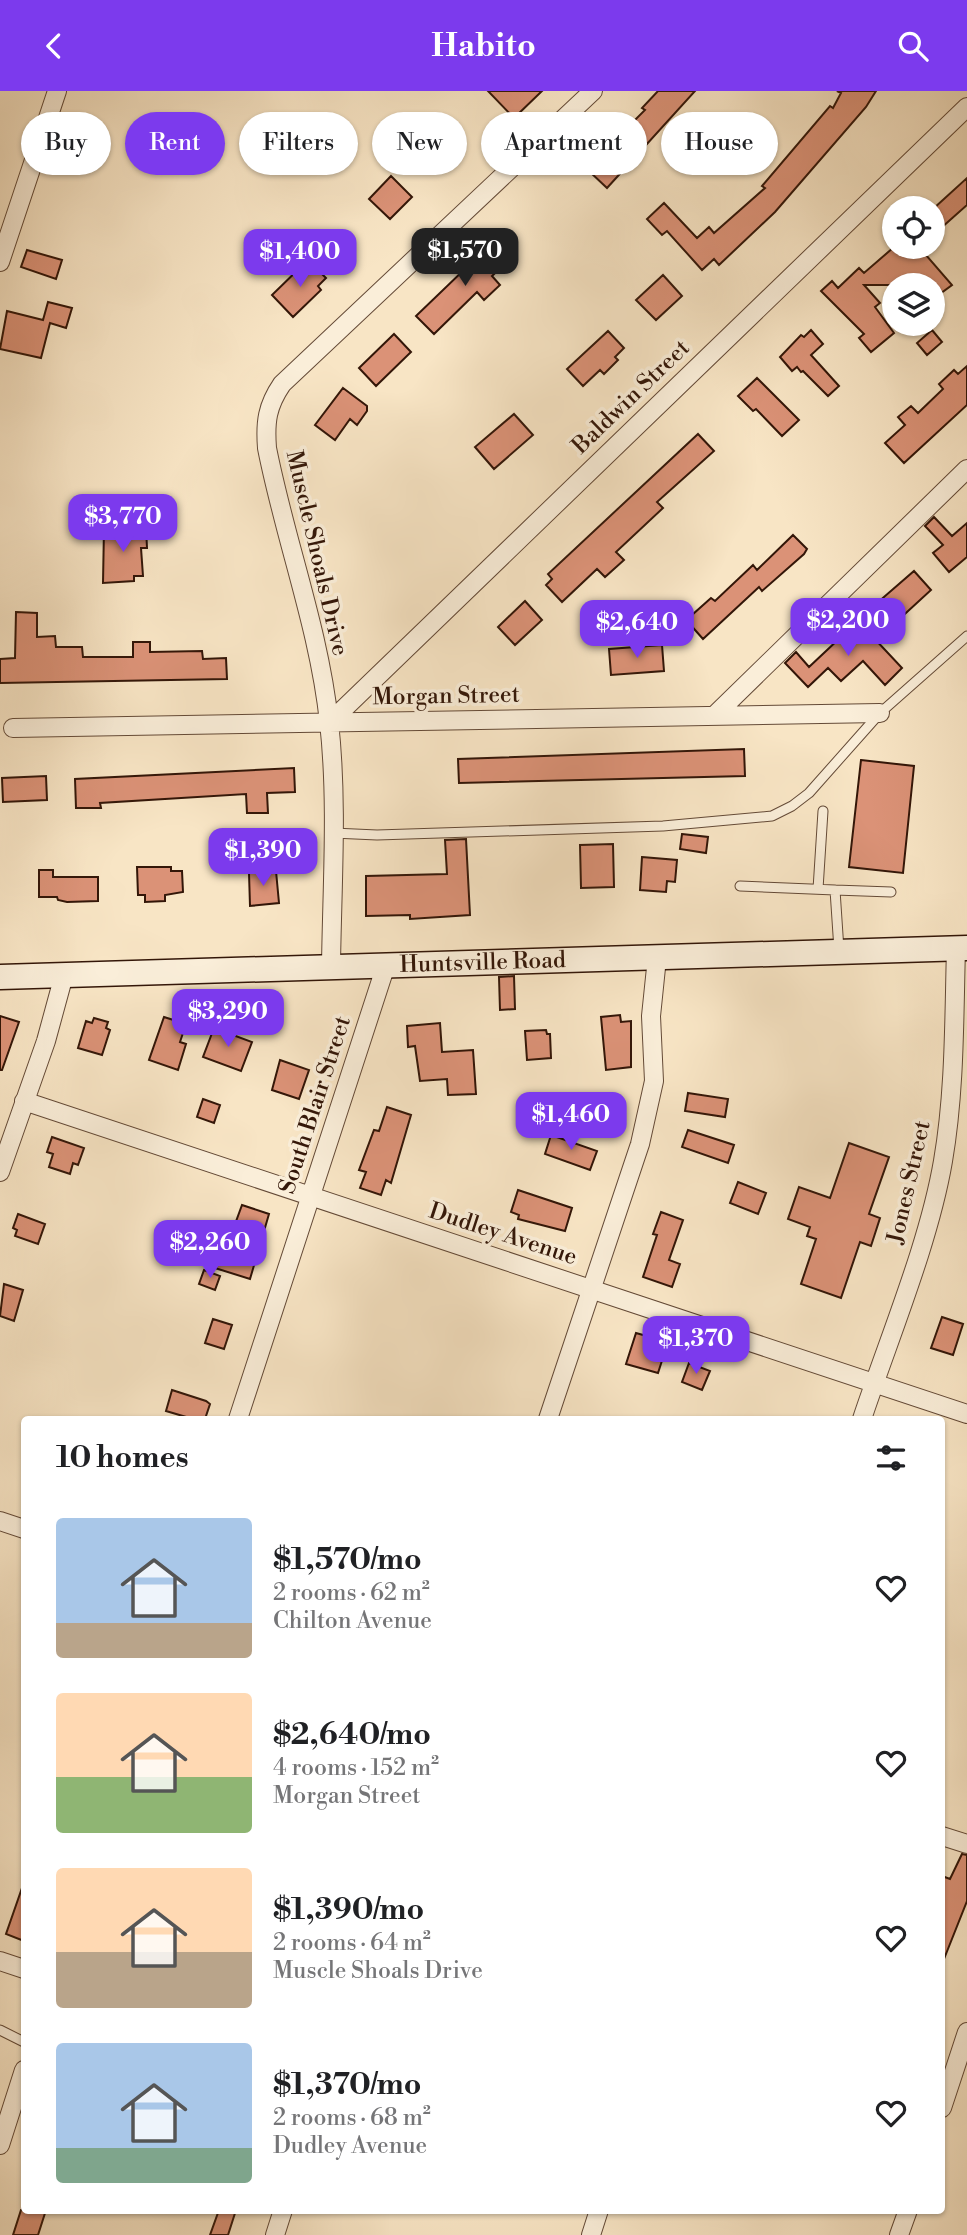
<!DOCTYPE html>
<meta charset="utf-8">
<style>
:root{--surface:#fff;--page:#f6f6f6;--text:#202124;--muted:#757577;--accent:#7c3aed}
body{margin:0;font-family:"Libre Bodoni",serif;background:var(--page);color:var(--text);height:100vh;display:flex;flex-direction:column;font-size:26px;white-space:nowrap}
*{box-sizing:border-box;margin:0}
p{font-size:23px;color:var(--muted)}
.icon{flex:none;width:38px;height:38px;fill:none;stroke:currentColor;stroke-width:2;stroke-linecap:round;stroke-linejoin:round}
.map{position:relative;flex:1;overflow:hidden}
.details{position:absolute;left:21px;top:1325px;width:924px;height:798px;display:flex;flex-direction:column;background:var(--surface);border-radius:7px;box-shadow:0 2px 5px #0004}
.details>*{flex:none}
.hud{position:absolute;left:21px;top:21px;width:926px;height:63px;display:flex;gap:14px}
.buttons{position:absolute;left:882px;top:105px;display:grid;gap:14px}
.buttons a{display:grid;place-items:center;width:63px;height:63px;border-radius:50%;background:var(--surface);box-shadow:0 2px 5px #0004;font-size:35px}
.price{position:absolute;translate:-50% -60px;padding:0 16px;border-radius:14px;background:var(--accent);color:#fff;font-size:23px;line-height:46px;filter:drop-shadow(0 2px 4px #0008)}
.price::after{content:'';position:absolute;left:50%;top:42px;width:21px;height:16px;margin-left:-10px;background:inherit;clip-path:polygon(0 0,100% 0,50% 100%)}
.price.active{background:#222;color:#fff}
ul{padding:0;list-style:none}
li{display:flex;align-items:center;gap:21px;height:175px;padding:0 35px}
li span{display:grid;place-items:center;flex:none;width:196px;height:140px;border-radius:7px;color:#555}
li>.icon{margin-inline-start:auto}
span .icon{width:84px;height:84px;fill:#fffc;stroke-width:1}
li b{font-size:30px}
h2{display:flex;justify-content:space-between;align-items:center;height:84px;padding:0 35px;font-size:30px}
.pill{padding:0 24px;border-radius:32px;background:var(--surface);box-shadow:0 2px 5px #0004;font-size:24px;line-height:63px}
.pill.active{background:var(--accent);color:#fff}
header{display:flex;justify-content:space-between;align-items:center;height:91px;padding:0 35px;background:var(--accent);color:#fff;font-size:32px;font-weight:700}
.map>svg:first-child{display:block}
.building{fill:#db9277;stroke:#331608;stroke-width:2}
.lines{fill:none;stroke-linecap:round;stroke-linejoin:round}
.service-casing{stroke:#644a37;stroke-width:11}
.minor-casing{stroke:#644a37;stroke-width:20}
.secondary-casing{stroke:#331608;stroke-width:27}
.service{stroke:#faeed9;stroke-width:9}
.minor{stroke:#faeed9;stroke-width:18}
.secondary{stroke:#faeed9;stroke-width:24}
.labels{text-anchor:middle;dominant-baseline:central;stroke-width:7;stroke-linejoin:round;paint-order:stroke}
.street-label{font-size:23px;fill:#331608;stroke:#faeed9}
</style>
<header><svg class="icon" aria-label="back" viewBox="0 0 24 24"><path d="M15 5l-7 7 7 7"/></svg>Habito<svg class="icon" aria-label="search" viewBox="0 0 24 24"><circle cx="10" cy="10" r="6"/><path d="M15 15l6 6"/></svg></header>
<div class="map">
<svg width="967" height="2144" viewBox="0 0 967 2144">
<rect width="100%" height="100%" fill="#f8e5c5"/>
<filter id="stains"><feTurbulence type="fractalNoise" baseFrequency=".00286" numOctaves="4"/><feColorMatrix values="0 0 0 0 .2 0 0 0 0 .09 0 0 0 0 .02 0 0 0 .5 -.17"/></filter>
<radialGradient id="worn" r=".72"><stop offset=".6" stop-color="#630" stop-opacity="0"/><stop offset="1" stop-color="#630" stop-opacity=".3"/></radialGradient>
<path class="building" d="M488,0h54l-28,27z
M658,0h37l-88,97 -17,-16 14,-15 -3,-3 44,-44 -3,-2z
M837,0h39l-10,16 -91,105 -56,53 -5,-6 -12,11 -35,-39 -5,4 -15,-16 17,-16 33,35 12,-11 5,6 51,-45 -3,-2 68,-80 3,2 8,-15z
M391,85l21,21 -22,22 -21,-20z
M967,87v27l-26,23 -8,-9v-10z
M494,150l16,18 -18,17 8,9 -16,15 -7,-8 -43,42 -18,-18z
M894,156h25l33,38 -19,14v-14h-69l16,18 -5,4 19,26 -23,19 -12,-14 5,-4 -43,-43 11,-10 6,7 21,-20 5,5z
M27,159l35,10 -6,19 -35,-12z
M308,169l18,18 -8,8 3,4 -28,27 -21,-22z
M663,184l19,21 -26,24 -20,-20z
M48,211l24,6 -6,20 -16,-5 -9,35 -41,-9 7,-38 36,9z
M811,239l12,14 -12,11 28,31 -11,10 -25,-25 -2,1 -4,-5 -5,4 -12,-14 21,-22 3,2z
M932,239l10,12 -15,13 -10,-12z
M608,240l16,17 -9,9 3,3 -14,14 -4,-4 -17,16 -16,-17z
M394,243l17,18 -35,34 -17,-18z
M967,275v39l-63,58 -19,-20 20,-18 -7,-8 13,-11 7,7 25,-24 -4,-5 15,-14 4,4z
M757,287l42,42 -17,16 -26,-27 -3,2 -15,-15z
M343,297l24,18v5l-10,14 -7,-6 -15,21 -20,-15z
M514,323l19,21 -39,34 -19,-22z
M698,343l16,17 -57,51 6,6 -47,44 8,8 -19,17 -8,-8 -35,33 -16,-17 6,-6 -4,-5z
M934,426l18,19 15,-13v34l-18,15 -16,-19 10,-8 -18,-19z
M146,436l1,21h-6l2,28h-9v5l-31,2 1,-55z
M793,444l14,14 -3,5 -42,37 -3,-4 -56,52 -15,-17 4,-7 19,-17 4,3 38,-36 4,5z
M914,480l17,19 -36,33 -18,-20z
M525,510l17,19 -27,25 -17,-18z
M16,521l21,1v24l18,-1 1,11h26l1,10h50v-15h17v10l52,-1 1,8 23,-1 1,21 -227,4v-24l15,-1z
M858,530l44,47 -17,17 -22,-24 -22,20 -13,-13 -20,19 -23,-24 11,-11 13,15z
M662,554l2,26 -53,4 -2,-26z
M744,658l1,27 -286,7 -1,-24z
M861,669l53,6 -11,107 -54,-6z
M294,677l1,24 -28,1 1,20h-21l-1,-19 -146,9 1,5h-25l-1,-29z
M46,685l1,24 -44,2 -1,-24z
M682,743l26,3 -2,16 -26,-4z
M466,748l4,76 -60,4v-4l-44,1v-40l81,-2 -2,-34z
M613,753l1,43 -33,1 -1,-43z
M642,766l35,3 -2,22 -8,-1 -1,11 -26,-2z
M137,776h34v4h11l1,21 -18,3v6l-20,1v-7h-7z
M39,779h14v7h45v24l-31,1 -9,-2 -1,-3h-18z
M276,780l3,32 -29,3 -1,-33z
M514,885l1,33 -15,1 -1,-33z
M620,924l1,7 10,-1v46l-25,3 -5,-53z
M0,925l19,6 -17,48h-2z
M164,926l22,7 -6,18 6,2 -8,26 -29,-10z
M94,927l14,4 -2,6 4,2 -8,25 -24,-7 8,-27 6,2z
M440,932l2,29 31,-2 3,44 -28,1 -1,-16 -27,2 -5,-35 -7,1 -1,-21z
M214,937l38,14 -11,29 -38,-14z
M546,939l1,4h3l1,24 -24,2 -2,-29z
M280,969l29,10 -10,29 -27,-9z
M688,1002l40,6 -3,18 -40,-6z
M203,1008l17,6 -6,18 -17,-6z
M387,1016l24,8 -20,68 -5,-3 -5,15 -21,-7 6,-16 -7,-2 15,-40 5,1z
M688,1039l46,15 -6,18 -46,-16z
M551,1044l46,16 -7,19 -45,-16z
M52,1046l32,11 -6,17 -5,-2 -3,11 -21,-7 4,-13 -6,-2z
M849,1052l40,14 -20,57 11,4 -9,28 -11,-4 -19,56 -40,-14 15,-45 -9,-3 3,-9 -22,-8 11,-32 31,11z
M738,1091l28,11 -8,21 -28,-11z
M518,1099l54,18 -7,23 -47,-12 1,-4 -8,-3z
M242,1114l27,9 -19,65 -35,-11 8,-23 4,1z
M661,1121l22,8 -14,40 11,4 -8,23 -29,-10 14,-42 -4,-1z
M18,1123l27,10 -7,20 -23,-8 2,-6 -4,-2z
M204,1179l16,6 -5,14 -16,-6z
M4,1193l19,6 -9,31 -14,-5z
M942,1226l21,7 -10,31 -22,-7z
M213,1228l19,6 -8,24 -19,-6z
M636,1242l32,9 -10,31 -32,-9z
M689,1272l21,8 -8,19 -20,-8z
M172,1299l34,11 4,3 -5,15h-12l-27,-8z
M962,1763l5,1v46l-25,63v-88l8,3z
M22,1797h2v53l-18,-7z
M21,2119h25l-8,25h-25z
M219,2119h17l-8,25h-18z"/>
<g class="lines">
<defs>
<path id="service" d="M333,742l44,2 286,-9 109,-10 20,-10 17,-13 71,-80 87,-77
M740,795l95,4 4,60
M818,798l5,-78
M835,799l56,2
M0,1939l24,12"/>
<path id="minor" d="M0,171l57,-171
M714,625l253,-247
M329,632l638,-616
M13,637l867,-15
M331,875c1,-80 7,-164 -2,-244 -10,-94 -44,-182 -62,-274 -2,-26 0,-42 15,-64l311,-293
M24,1010l943,313
M0,1081l46,-131 18,-66
M238,1328l148,-454
M548,1328l92,-275 14,-63 -3,-65 6,-58
M862,1328c27,-81 67,-176 81,-258 12,-70 11,-142 13,-213
M0,1430l24,8
M942,1745l25,8
M0,1870l24,8
M942,2017l25,-76
M0,2054l24,-75
M275,2144l8,-25
M591,2144l8,-25
M899,2144l9,-25"/>
<g id="secondary">
<path id="s1" d="M0,886l967,-29"/>
</g>
</defs>
<use href="#service" class="service-casing"/>
<use href="#minor" class="minor-casing"/>
<use href="#secondary" class="secondary-casing"/>
<use href="#service" class="service"/>
<use href="#minor" class="minor"/>
<use href="#secondary" class="secondary"/>
</g>
<g class="labels">
<g class="street-label">
<text transform="translate(631 306) rotate(-44)">Baldwin Street</text>
<text transform="translate(317 462) rotate(77)">Muscle Shoals Drive</text>
<text transform="translate(446 605) rotate(-1)">Morgan Street</text>
<text stroke="none"><textPath href="#s1" startOffset="483">Huntsville Road</textPath></text>
<text transform="translate(315 1014) rotate(-72)">South Blair Street</text>
<text transform="translate(909 1091) rotate(-77)">Jones Street</text>
<text transform="translate(503 1143) rotate(18)">Dudley Avenue</text>
</g>
</g>
<rect width="100%" height="100%" filter="url(#stains)"/>
<rect width="100%" height="100%" fill="url(#worn)"/>
</svg>
<div class="buttons">
<a><svg class="icon" aria-label="locate" viewBox="0 0 24 24"><circle cx="12" cy="12" r="6"/><path d="M12 2v4M12 18v4M2 12h4M18 12h4"/></svg></a>
<a><svg class="icon" aria-label="layers" viewBox="0 0 24 24"><path d="M12 4l9 5-9 5-9-5zM3 14l9 5 9-5"/></svg></a>
</div>
<b class="price active" style="left:465px;top:197px">$1,570</b>
<b class="price" style="left:300px;top:198px">$1,400</b>
<b class="price" style="left:123px;top:463px">$3,770</b>
<b class="price" style="left:848px;top:567px">$2,200</b>
<b class="price" style="left:637px;top:569px">$2,640</b>
<b class="price" style="left:263px;top:797px">$1,390</b>
<b class="price" style="left:228px;top:958px">$3,290</b>
<b class="price" style="left:571px;top:1061px">$1,460</b>
<b class="price" style="left:210px;top:1189px">$2,260</b>
<b class="price" style="left:696px;top:1285px">$1,370</b>
<div class="hud">
<a class="pill">Buy</a>
<a class="pill active">Rent</a>
<a class="pill">Filters</a>
<a class="pill">New</a>
<a class="pill">Apartment</a>
<a class="pill">House</a>
</div>
<section class="details">
<h2>10 homes<svg class="icon" aria-label="filters" viewBox="0 0 24 24"><path d="M4 7h16M4 17h16"/><circle cx="9" cy="7" r="2"/><circle cx="15" cy="17" r="2"/></svg></h2>
<ul>
<li><span style="background:linear-gradient(#a9c7e8 75%,#b9a48a 0)"><svg class="icon" aria-label="home" viewBox="0 0 24 24"><path d="M3 11l9-7 9 7M6 9v11h12V9"/></svg></span><div><b>$1,570/mo</b><p>2 rooms · 62 m²</p><p>Chilton Avenue</p></div><svg class="icon" aria-label="heart" viewBox="0 0 24 24"><path d="M12 20l-8-8c-3-5 5-10 8-4 3-6 11-1 8 4z"/></svg></li>
<li><span style="background:linear-gradient(#ffd9b3 60%,#8fb573 0)"><svg class="icon" aria-label="home" viewBox="0 0 24 24"><path d="M3 11l9-7 9 7M6 9v11h12V9"/></svg></span><div><b>$2,640/mo</b><p>4 rooms · 152 m²</p><p>Morgan Street</p></div><svg class="icon" aria-label="heart" viewBox="0 0 24 24"><path d="M12 20l-8-8c-3-5 5-10 8-4 3-6 11-1 8 4z"/></svg></li>
<li><span style="background:linear-gradient(#ffd9b3 60%,#b9a48a 0)"><svg class="icon" aria-label="home" viewBox="0 0 24 24"><path d="M3 11l9-7 9 7M6 9v11h12V9"/></svg></span><div><b>$1,390/mo</b><p>2 rooms · 64 m²</p><p>Muscle Shoals Drive</p></div><svg class="icon" aria-label="heart" viewBox="0 0 24 24"><path d="M12 20l-8-8c-3-5 5-10 8-4 3-6 11-1 8 4z"/></svg></li>
<li><span style="background:linear-gradient(#a9c7e8 75%,#7fa58c 0)"><svg class="icon" aria-label="home" viewBox="0 0 24 24"><path d="M3 11l9-7 9 7M6 9v11h12V9"/></svg></span><div><b>$1,370/mo</b><p>2 rooms · 68 m²</p><p>Dudley Avenue</p></div><svg class="icon" aria-label="heart" viewBox="0 0 24 24"><path d="M12 20l-8-8c-3-5 5-10 8-4 3-6 11-1 8 4z"/></svg></li>
</ul>
</section>
</div>
